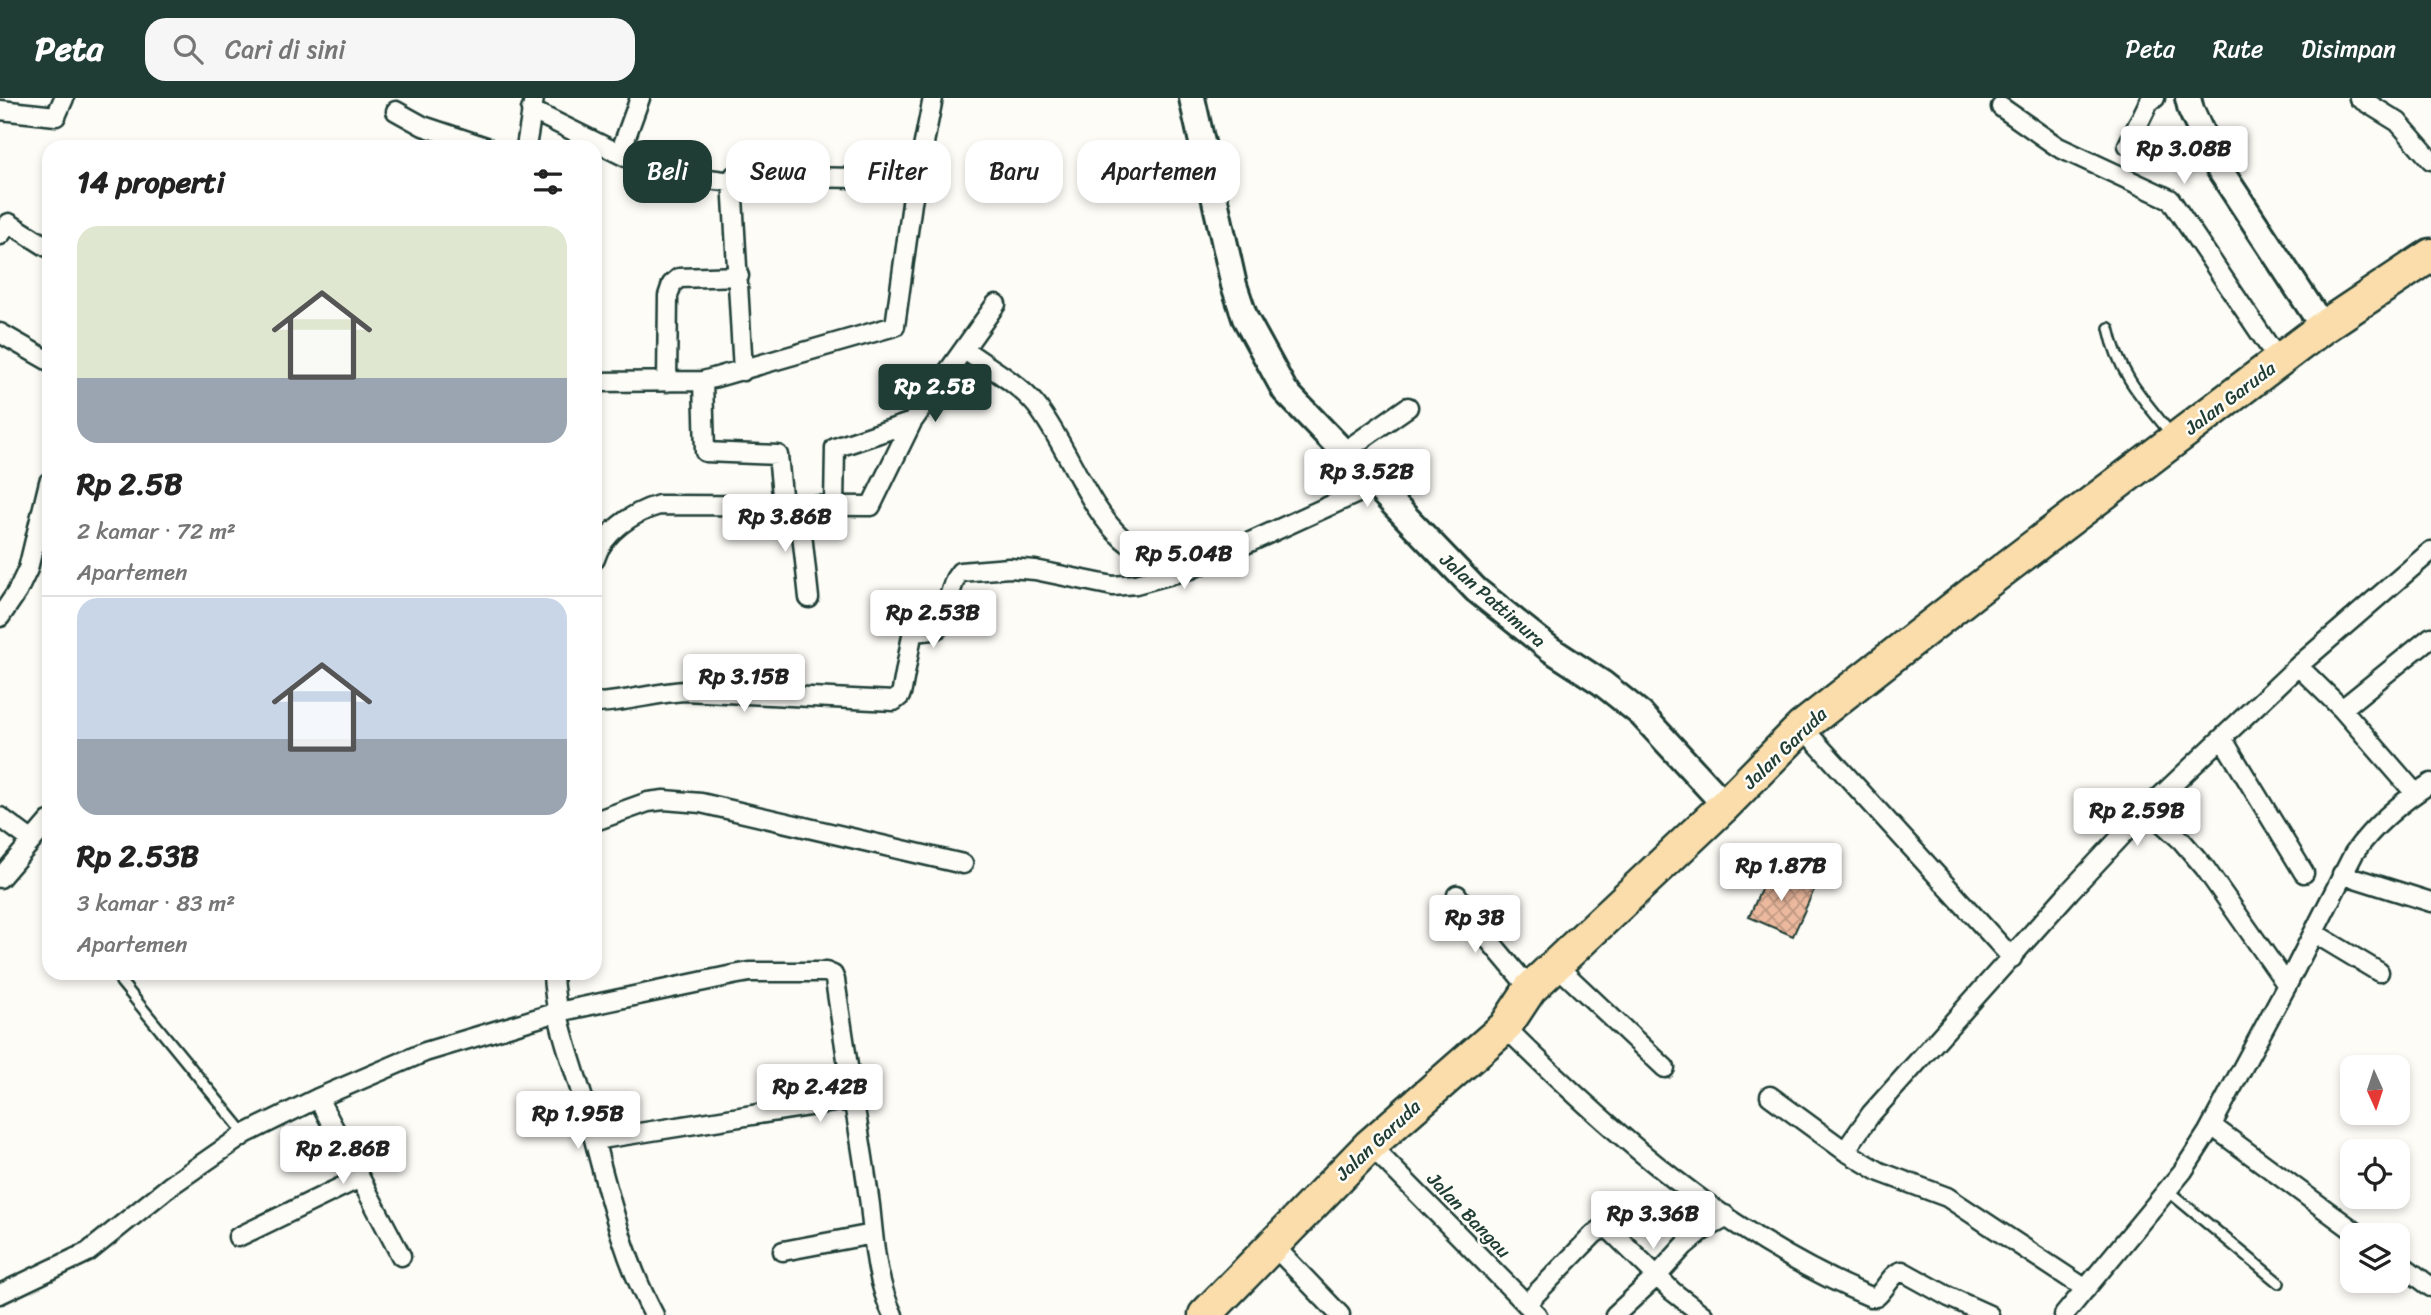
<!DOCTYPE html>
<html lang="id">
<meta charset="utf-8">
<style>
:root{--surface:#fff;--page:#f6f6f6;--text:#222;--muted:#767676;--line:#e0e0e0;--accent:#1f3d34}
body{margin:0;font-family:Sriracha,sans-serif;background:var(--page);color:var(--text);height:100vh;display:flex;flex-direction:column;font-size:26px;white-space:nowrap}
*{box-sizing:border-box;margin:0}
p{font-size:23px;color:var(--muted)}
.icon{flex:none;width:38px;height:38px;fill:none;stroke:currentColor;stroke-width:2;stroke-linecap:round;stroke-linejoin:round}
.map{position:relative;flex:1;overflow:hidden}
.side{position:absolute;left:42px;top:42px;width:560px;height:840px;display:flex;flex-direction:column;background:var(--surface);border-radius:21px;box-shadow:0 4px 10px #0003}
.side>*{flex:none}
.top-card{position:absolute;left:623px;top:42px;width:665px;height:63px;display:flex;gap:14px}
.needle{width:46px;rotate:177deg}
.buttons{position:absolute;left:2340px;top:957px;display:grid;gap:14px}
.buttons a{display:grid;place-items:center;width:70px;height:70px;border-radius:14px;background:var(--surface);box-shadow:0 4px 10px #0003;font-size:35px}
.price{position:absolute;translate:-50% -60px;padding:0 16px;border-radius:7px;background:#fff;color:#222;font-size:23px;line-height:46px;filter:drop-shadow(0 2px 4px #0008)}
.price::after{content:'';position:absolute;left:50%;top:42px;width:21px;height:16px;margin-left:-10px;background:inherit;clip-path:polygon(0 0,100% 0,50% 100%)}
.price.active{background:var(--accent);color:#fff}
ul{padding:0;list-style:none}
li{display:grid;align-content:center;gap:14px;height:371px;padding:0 35px}
li+li{border-top:2px solid var(--line)}
li span{display:grid;place-items:center;height:217px;border-radius:21px;color:#555}
li>.icon{margin-inline-start:auto}
span .icon{width:126px;height:126px;fill:#fffc;stroke-width:1}
li b{font-size:30px}
h2{display:flex;justify-content:space-between;align-items:center;height:84px;padding:0 35px;font-size:30px}
.tag{padding:0 24px;border-radius:21px;background:var(--surface);box-shadow:0 4px 10px #0003;font-size:24px;line-height:63px}
.tag.active{background:var(--accent);color:#fff}
header{display:flex;align-items:center;gap:42px;box-sizing:border-box;height:98px;padding:0 35px;background:var(--accent);color:#fff}
header strong{font-size:33px}
nav{display:flex;gap:38px;margin-inline-start:auto;font-size:24px}
.search{width:490px;height:63px;background:var(--page);display:flex;align-items:center;gap:18px;box-sizing:border-box;padding:0 24px;border-radius:21px;color:var(--muted);font-size:26px}
.map>svg:first-child{display:block}
.building{fill:url(#building-cross-hatch);stroke:#1f3d34;stroke-width:2}
.lines{fill:none;stroke-linecap:round;stroke-linejoin:round}
.lane-casing{stroke:#1f3d34;stroke-width:14}
.street-casing{stroke:#1f3d34;stroke-width:23}
.secondary-casing{stroke:#1f3d34;stroke-width:30}
.highway-casing{stroke:#1f3d34;stroke-width:37}
.lane{stroke:#fdfcf7;stroke-width:9}
.street{stroke:#fdfcf7;stroke-width:18}
.secondary{stroke:#fdfcf7;stroke-width:24}
.highway{stroke:#faddab;stroke-width:32}
.labels{text-anchor:middle;dominant-baseline:central;stroke-width:5;stroke-linejoin:round;paint-order:stroke}
.street-label{font-size:19px;fill:#1f3d34;stroke:#fdfcf7}
</style>
<header>
<strong>Peta</strong>
<div class="search"><svg class="icon" aria-label="search" viewBox="0 0 24 24"><circle cx="10" cy="10" r="6"/><path d="M15 15l6 6"/></svg>Cari di sini</div>
<nav><a>Peta</a><a>Rute</a><a>Disimpan</a></nav>
</header>
<div class="map">
<svg width="2431" height="1217" viewBox="0 0 2431 1217">
<defs>
<pattern id="building-cross-hatch" width="8" height="8" patternUnits="userSpaceOnUse" patternTransform="scale(1.75)"><rect width="8" height="8" fill="#ecb99e"/><path d="M0 0l8 8M0 8l8-8" fill="none" stroke="#bf9882"/></pattern>
</defs>
<rect width="100%" height="100%" fill="#fdfcf7"/>
<filter id="ink" filterUnits="userSpaceOnUse"><feTurbulence type="fractalNoise" baseFrequency=".0143" numOctaves="2"/><feDisplacementMap in="SourceGraphic" scale="14" xChannelSelector="R" yChannelSelector="G"/><feConvolveMatrix kernelMatrix="1 2 1 2 8 2 1 2 1" color-interpolation-filters="sRGB"/></filter>
<g filter="url(#ink)">
<path class="building" d="M1769,773l45,19 -21,46 -44,-19z"/>
<g class="lines">
<defs>
<path id="lane" d="M2109,230c10,47 34,71 63,107
M121,884l124,152
M2167,1092l112,93"/>
<path id="street" d="M2359,0l39,24 33,38
M2001,9l57,40 112,52 109,162
M0,12l56,6 8,-18
M531,12l113,56 25,8 63,8
M396,13l27,15 63,21
M2128,47l21,-43 6,-4
M526,49l8,-49
M620,55l20,-55
M0,137l9,-12 38,24
M0,235l49,28
M965,252c24,18 52,32 71,55 31,39 51,103 87,134 18,16 46,22 68,30
M743,273l-11,-191 2,-4 183,3
M703,283l2,71 73,3 5,50
M595,284l108,-1 192,-55 17,-123 21,-105
M667,284l1,-86 4,-12 7,-6 60,-2
M1342,355l66,-46
M834,407l1,-57 77,-26 84,-118
M799,408l10,92
M595,461c8,-27 39,-47 64,-54l212,1 41,-84
M0,519l17,-25 11,-23 21,-87
M2298,568l44,43 73,84
M595,605c31,-1 59,-10 89,-12l210,10 6,-5 2,-6 10,-55c7,-7 18,-2 26,-7l17,-49 5,-7 49,-4 26,2 78,16 23,-2 55,-15 184,-84
M2342,611l89,-72
M1802,629l210,231
M2222,640l82,135
M2147,711l34,31 24,28 82,117
M0,719l31,23
M595,723l53,-19 16,-2 37,3 262,61
M2342,776l89,28
M0,780l49,-57
M1457,797l16,26 57,68
M2314,835l65,39
M1555,866l110,104
M553,875c1,44 19,88 31,129 20,71 35,148 70,213
M1505,929c106,105 225,212 366,270h5c9,-7 16,-24 26,-26l47,26 40,18
M1770,998l75,55 35,21 67,25 139,92
M318,1000l83,158
M2212,1028l149,110
M595,1042l258,-41c7,35 12,70 17,106 4,37 6,76 23,110
M1370,1047l167,170
M1845,1053l26,-37 199,-223 77,-82 151,-143 133,-115
M238,1139l122,-59
M1272,1146l68,71
M783,1153l90,-17
M2398,1164l33,25
M0,1196l88,-42 82,-66 75,-52 73,-36 107,-46 133,-40 175,-37 17,-3h76l7,3 2,5 18,119
M1526,1206l68,-70 6,-4 9,-1 63,62 31,24
M1615,1217l42,-39 27,-30 18,-15 20,-11 3,-5
M2064,1217l119,-144 25,-39 79,-147 67,-132c21,-29 47,-51 77,-70"/>
<path id="secondary" d="M1192,0l42,187 11,33 40,73 191,199 74,59 52,34 39,31 84,91
M2188,0l3,12 25,54 107,163"/>
<path id="highway" d="M1205,1217l165,-170 135,-118 25,-38 195,-184 77,-78 172,-135 349,-265 108,-72"/>
</defs>
<use href="#lane" class="lane-casing"/>
<use href="#street" class="street-casing"/>
<use href="#secondary" class="secondary-casing"/>
<use href="#highway" class="highway-casing"/>
<use href="#lane" class="lane"/>
<use href="#street" class="street"/>
<use href="#secondary" class="secondary"/>
<use href="#highway" class="highway"/>
</g>
</g>
<g class="labels">
<g class="street-label">
<text transform="translate(2230 300) rotate(-37)">Jalan Garuda</text>
<text transform="translate(1493 502) rotate(41)">Jalan Pattimura</text>
<text transform="translate(1785 650) rotate(-44)">Jalan Garuda</text>
<text transform="translate(1378 1042) rotate(-43)">Jalan Garuda</text>
<text transform="translate(1469 1117) rotate(46)">Jalan Bangau</text>
</g>
</g>
</svg>
<div class="buttons">
<a><svg class="needle" viewBox="-14 -14 28 28"><path d="M0-13l5 13h-10z" fill="#e53935"/><path d="M0 13l5-13h-10z" fill="#767676"/></svg></a>
<a><svg class="icon" aria-label="locate" viewBox="0 0 24 24"><circle cx="12" cy="12" r="6"/><path d="M12 2v4M12 18v4M2 12h4M18 12h4"/></svg></a>
<a><svg class="icon" aria-label="layers" viewBox="0 0 24 24"><path d="M12 4l9 5-9 5-9-5zM3 14l9 5 9-5"/></svg></a>
</div>
<b class="price" style="left:2184px;top:88px">Rp 3.08B</b>
<b class="price active" style="left:935px;top:326px">Rp 2.5B</b>
<b class="price" style="left:1367px;top:411px">Rp 3.52B</b>
<b class="price" style="left:785px;top:456px">Rp 3.86B</b>
<b class="price" style="left:1184px;top:493px">Rp 5.04B</b>
<b class="price" style="left:933px;top:552px">Rp 2.53B</b>
<b class="price" style="left:744px;top:616px">Rp 3.15B</b>
<b class="price" style="left:2137px;top:750px">Rp 2.59B</b>
<b class="price" style="left:1781px;top:805px">Rp 1.87B</b>
<b class="price" style="left:1475px;top:857px">Rp 3B</b>
<b class="price" style="left:820px;top:1026px">Rp 2.42B</b>
<b class="price" style="left:578px;top:1053px">Rp 1.95B</b>
<b class="price" style="left:343px;top:1088px">Rp 2.86B</b>
<b class="price" style="left:1653px;top:1153px">Rp 3.36B</b>
<div class="top-card">
<a class="tag active">Beli</a>
<a class="tag">Sewa</a>
<a class="tag">Filter</a>
<a class="tag">Baru</a>
<a class="tag">Apartemen</a>
</div>
<section class="side">
<h2>14 properti<svg class="icon" aria-label="filters" viewBox="0 0 24 24"><path d="M4 7h16M4 17h16"/><circle cx="9" cy="7" r="2"/><circle cx="15" cy="17" r="2"/></svg></h2>
<ul>
<li><span style="background:linear-gradient(#dfe7d0 70%,#9aa5b1 0)"><svg class="icon" aria-label="home" viewBox="0 0 24 24"><path d="M3 11l9-7 9 7M6 9v11h12V9"/></svg></span><div><b>Rp 2.5B</b><p>2 kamar · 72 m²</p><p>Apartemen</p></div></li>
<li><span style="background:linear-gradient(#c9d6e8 65%,#9aa5b1 0)"><svg class="icon" aria-label="home" viewBox="0 0 24 24"><path d="M3 11l9-7 9 7M6 9v11h12V9"/></svg></span><div><b>Rp 2.53B</b><p>3 kamar · 83 m²</p><p>Apartemen</p></div></li>
</ul>
</section>
</div>
